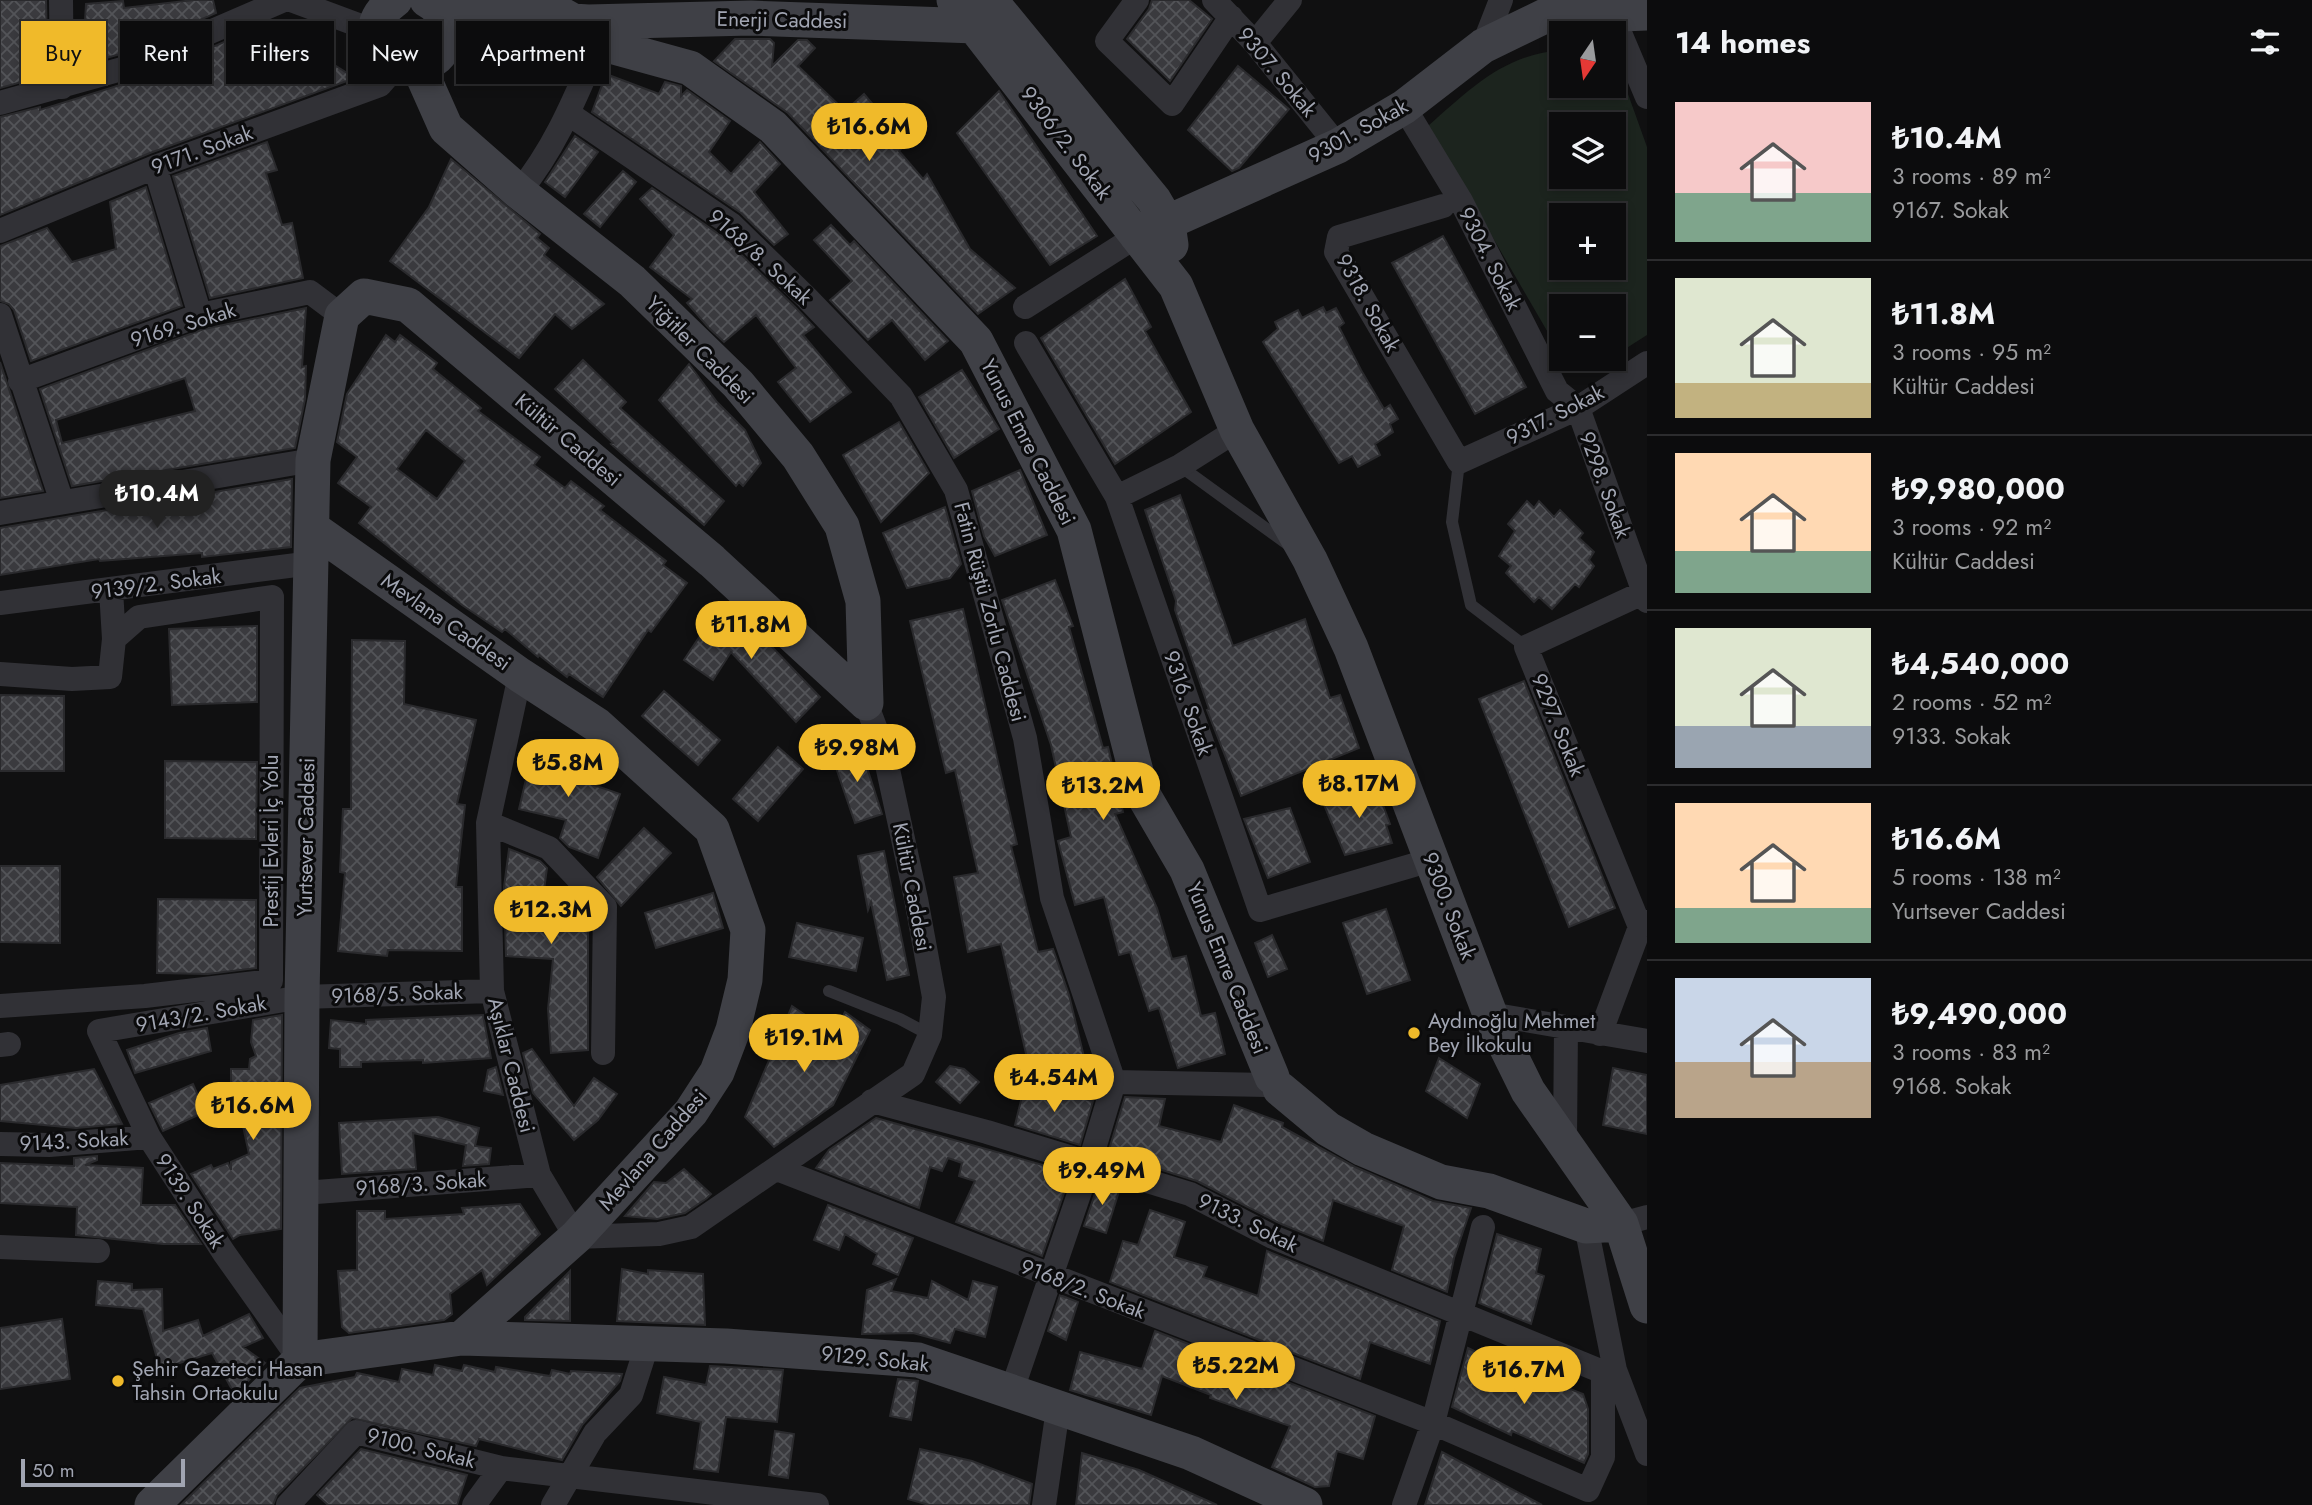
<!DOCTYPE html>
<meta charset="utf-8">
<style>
:root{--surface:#0c0c0d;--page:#151516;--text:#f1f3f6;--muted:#9a9b9d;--line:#2c2c2e;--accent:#f0ba2a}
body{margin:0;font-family:Jost,sans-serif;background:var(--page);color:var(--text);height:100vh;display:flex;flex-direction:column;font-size:26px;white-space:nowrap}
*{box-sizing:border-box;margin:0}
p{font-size:23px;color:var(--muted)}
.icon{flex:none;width:38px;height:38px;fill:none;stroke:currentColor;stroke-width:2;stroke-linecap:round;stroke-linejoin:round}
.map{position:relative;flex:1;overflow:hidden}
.details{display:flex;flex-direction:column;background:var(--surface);width:665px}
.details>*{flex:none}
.top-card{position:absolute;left:21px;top:21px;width:665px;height:63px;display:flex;gap:14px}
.needle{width:46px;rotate:193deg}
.fabs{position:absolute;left:1549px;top:21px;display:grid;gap:14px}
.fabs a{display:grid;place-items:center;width:77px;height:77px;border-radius:0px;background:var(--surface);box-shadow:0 4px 10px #0003,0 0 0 2px var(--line);font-size:35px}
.scale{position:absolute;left:21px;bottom:18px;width:164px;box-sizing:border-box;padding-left:7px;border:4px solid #a1a5b2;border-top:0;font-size:19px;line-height:24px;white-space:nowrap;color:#a1a5b2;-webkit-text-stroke:5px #0b0b0c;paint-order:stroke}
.price{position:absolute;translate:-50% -60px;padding:0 16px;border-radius:24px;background:var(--accent);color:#111;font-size:23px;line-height:46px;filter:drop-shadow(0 2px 4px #0008)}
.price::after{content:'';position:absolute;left:50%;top:42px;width:21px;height:16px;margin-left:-10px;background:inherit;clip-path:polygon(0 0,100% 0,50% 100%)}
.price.active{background:#222;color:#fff}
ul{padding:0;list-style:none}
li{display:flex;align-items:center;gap:21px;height:175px;padding:0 28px}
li+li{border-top:2px solid var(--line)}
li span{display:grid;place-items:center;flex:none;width:196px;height:140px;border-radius:0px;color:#555}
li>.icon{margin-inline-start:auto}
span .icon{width:84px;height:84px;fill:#fffc;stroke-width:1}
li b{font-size:30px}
h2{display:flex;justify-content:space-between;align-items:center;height:84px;padding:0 28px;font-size:30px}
.tag{padding:0 24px;border-radius:0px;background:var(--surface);box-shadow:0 4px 10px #0003,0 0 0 2px var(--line);font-size:24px;line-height:63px}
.tag.active{background:var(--accent);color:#111}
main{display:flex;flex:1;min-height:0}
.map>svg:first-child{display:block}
.green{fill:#1c241e;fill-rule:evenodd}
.building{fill:url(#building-cross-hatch);stroke:#2a2a2d;stroke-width:2;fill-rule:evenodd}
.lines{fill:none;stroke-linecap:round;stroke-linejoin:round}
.lane{stroke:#313136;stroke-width:12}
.street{stroke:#313136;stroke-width:24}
.secondary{stroke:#3f4046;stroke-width:35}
.poi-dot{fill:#f0ba2a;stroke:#0b0b0c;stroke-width:2.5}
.labels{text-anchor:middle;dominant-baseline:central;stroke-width:6;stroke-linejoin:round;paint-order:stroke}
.street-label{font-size:21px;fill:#a1a5b2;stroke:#0b0b0c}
.poi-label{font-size:21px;fill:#a1a5b2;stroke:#0b0b0c;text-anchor:start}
</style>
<main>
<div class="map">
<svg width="1647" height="1505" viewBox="0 0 1647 1505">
<defs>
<pattern id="building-cross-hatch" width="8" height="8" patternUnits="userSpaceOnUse" patternTransform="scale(1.75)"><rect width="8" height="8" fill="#3a3a3e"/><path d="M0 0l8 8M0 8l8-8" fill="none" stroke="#535458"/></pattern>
</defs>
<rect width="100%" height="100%" fill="#101011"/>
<path class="green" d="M1561,50v36h53v-14l9,8 24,67v188l-33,21v-50h-53v49l-133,-229c42,-37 75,-71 133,-76zM1561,124h53v53h-53zM1561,215h53v53h-53z
M1563,359h47l-14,9 -29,-3z"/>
<path class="building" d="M0,0h46l1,43 -4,33 -43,12z
M194,0h19l3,13 -92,40 -47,13 -1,-26 8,-2 2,-34 37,-3 1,7z
M1152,0h37l23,19 -42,62 -43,-42 22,-30z
M265,29l20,5 70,44 -205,75 -150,62v-98l40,-10v3l93,-29 119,-51 1,3z
M735,39h35l4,4 -2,23 26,-26h9l8,8 -17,18 47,45 19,-17 34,40 -2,2 9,9 -6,6 24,28 4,-5 43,75 45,39 -37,26 -190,-201 -74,-52z
M1238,66l51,43 -50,59 -7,3 -44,-41z
M606,74l53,20 6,-12 16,4v10l6,-6 43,31 -21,31 22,22 29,-32 20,22 -26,28 34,42 -14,11 -33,-32 -149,-101z
M999,91l98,145 -47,29 -93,-132z
M575,136l23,16 -33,45 -20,-15z
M267,142l10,28 -11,3 16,52 10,-2 11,55 -93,20 -37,-122z
M451,159l89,75 -3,4 12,10 -5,7 60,49 -32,25 -17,-15 -36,44 -129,-97 39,-54z
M623,171l13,11 -36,45 -16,-13z
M146,187l36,119 -151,55 -17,-51 -5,-6 -9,-3v-55l47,-18 25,34 44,-13 -6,-47z
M652,188l71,49 73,71 18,19 -11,8 48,57 -41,30 -32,-40 18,-14 -40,-53 -32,27 -15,-14 -22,-25 5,-4 -42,-32 24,-32 -34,-36z
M831,225l19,20 4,-4 94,100 -23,19 -33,-40 -24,20 -38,-40 22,-19 -38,-41z
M1443,236l83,151 -51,27 -83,-151z
M1125,279l26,48 -6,4 46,81 -76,52 -74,-126z
M1323,307l3,6 10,-5 8,15 -5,4 22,43 23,39 6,-4 8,14 -8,5 3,8 -18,12 5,11 -22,12 -6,-11 -13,7 -76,-121 15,-13 -3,-7 23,-12 4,8z
M306,308l-4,59 4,-1 -1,33 -10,49 -223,38 -32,-97 164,-60zM185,378l10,33 -133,32 -6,-23z
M386,335l9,7 5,-7 37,28 -4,6 48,39 -3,3 62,46 -6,8 31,23 6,-7 33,25 -4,4 66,51 -3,4 24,18 -36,49 -3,-2 -45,67 -34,-23 -2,3 -28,-22 -1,2 -33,-28 -3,3 -40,-27 -103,-82 12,-16 -33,-24 19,-26 -20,-15 10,-48zM426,430l39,31 -28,38 -40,-30z
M583,360l43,42 -6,6 104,93 -20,24 -93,-81 2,-1 -58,-54z
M0,362l43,129 -43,7z
M689,364l28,38 28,28 16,33 -18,23 -4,-4 -3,4 -77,-86z
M962,370l37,59 -45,29 -35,-61z
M899,422l30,51 -48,49 -38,-67z
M1020,470l27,65 -52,21 -11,-20 -12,-45z
M292,479l-1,68 -89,10v-4l-102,8 -1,-2 -99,16v-47z
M1180,495l53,151 72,-27 25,79 10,-3 19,53 -118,48 -34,-86 2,-1 -34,-99 1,-9 -31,-91z
M1527,501l7,7 5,-7 15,16 6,-7 23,23 -4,5 15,14 -5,8 5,6 -15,21 -4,-3 -23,25 -13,-12 -5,5 -28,-29 5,-7 -12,-10 16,-25 -7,-7z
M945,507l16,57 -11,14 -43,10 -24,-55z
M1055,580l18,46 -4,1 34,121 5,-1 15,65 -8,2 42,94 15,51 14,-3 15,60 14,-3 10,41 -47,14 -19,-60 -10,3 -19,-59 -11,3 -15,-58 -29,8 -17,-64 13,-4 -20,-92 -49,-145z
M720,606l35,23 65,68 -24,25 -65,-70 -18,28 -29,-20z
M963,609l54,235 -6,2 27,106 15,-3 16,46 15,62 -57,1 -26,-114 -33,8 -14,-75 24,-4 -23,-103 -9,3 -36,-152z
M257,626v76l-85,3 -3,-76z
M352,640l53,1 -1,63 72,16 -19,84 8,1 -9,82h6v64l-74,-1 -1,6 -49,-5 7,-78 -5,-1 3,-63h8z
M1524,681l91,227 -46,19 -90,-228z
M664,691l56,49 -22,25 -56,-49z
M0,695l64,1v75h-64z
M535,741l39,9 -6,26 52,18 -22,64 -29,-11 -9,-9 6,-18 -47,-11z
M860,746l22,68 -27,9 -23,-67z
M778,747l25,22 -45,52 -25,-22z
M165,761l92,1 -1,77 -91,-1z
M1376,786l14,38 -4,1 6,18 -47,12 -23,-55z
M1290,808l20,54 -42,16 -24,-59z
M644,828l27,25 -50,53 -24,-29z
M509,849l31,12 7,7 -3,22 26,2 18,19v139l-37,3 -3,-44 5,-50 -47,-3 -2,-69z
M884,851l25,124 -22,5 -16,-78 -3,8 -10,-54z
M0,866h60v77l-60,-1z
M713,893l10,35 -67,20 -11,-35z
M158,899l98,1v68l-48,6 -51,-1z
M1386,909l24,71 -43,14 -24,-71z
M797,923l66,15 -7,33 -67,-14z
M1272,935l15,34 -19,8 -13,-34z
M792,1006l41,28 12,-22 25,18 -37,75 -59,42 -29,-30z
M282,1015l-1,214 -41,6 -7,4 -42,-65 20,-9 2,4 15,-6 3,7v-8l18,-8 -6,-28h-3l-3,-28 -6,3v-32h18l1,-10 6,-3 -5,-14 2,-22z
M483,1015l8,43 -68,5v-3l-62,2v5h-21v-18l-11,-1 2,-28 35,4v-4z
M207,1028l4,23 -76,22 -8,-23 52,-17z
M532,1049l42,57 20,-28 23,16 -19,26 -24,20 -41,-47 -10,-40z
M1439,1058l41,26 -13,34 -41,-27z
M950,1066l14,3 15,13 -19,21 -24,-21z
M496,1067l7,28 -19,-4 4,-21z
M1613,1068l34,7v59l-44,-9z
M94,1069l28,55 -46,4 -76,-7v-36z
M193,1084l12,28 -42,19 -14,-28z
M1025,1084l68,17 -13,44 -65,-20z
M1125,1097l40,2 -6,27 62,16 13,-37 49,18 -1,4 73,40 78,34 38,7 -17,50 -7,34 -55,-22 12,-44 -71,-26 -10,41 -44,-18 -82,-42 -89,-28z
M438,1117l41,11 -4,18 16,2 -2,16 -26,2 3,-21 -53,-12 3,36 -74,5 -3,-51z
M876,1118l195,55 -29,83 -86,-34 19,-41 -16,-5 3,-13 -14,-5 -6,13 -12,-4 -11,41 -103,-40 13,-18z
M97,1156v4l-12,5 58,3 -2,37h34l26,39h-38l-87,-9 1,-28 -77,-4v-40l74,3v-8z
M684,1169l27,25 -4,4 -22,15 -28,6 -32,-3 29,-34 12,1z
M1099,1182l21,6 -14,45 -22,-7z
M520,1204l20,30 -53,51 -5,-15 -32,24 2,20 -8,6 -95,13 -7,-6 -4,-56 19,-1v-59h28v8l79,-5 -2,-6z
M828,1205l85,33 -15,37 -25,-11 4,-10 -32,-20 -6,16 -25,-10z
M1150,1210l35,12 -11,35 33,10 -4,10 55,19 9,-45 173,70 -10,43 -60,-22 -10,37 -250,-97 13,-41 15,4z
M1497,1234l44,15 -5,24 8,3 -13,48 -52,-21z
M622,1269l26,5v-4l55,4 2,51 -88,-4z
M570,1271v50l-45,-1v-3z
M896,1279l-5,12 37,7 4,-17 36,19 5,-19 24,6 -12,50 -30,-8 -5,14 -37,-10 -51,1 5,-44z
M98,1281l34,3v6l30,-1 1,42 35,-11 5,16 46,-22 14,24 -20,9 22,16 -30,32 -23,-42 -52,16 -17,-60 -47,-4z
M1060,1295l18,7 -12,38 -18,-9z
M62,1319l8,60 -70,10v-61z
M1155,1331l220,85 -12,43 -26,-8 -8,35 -14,1 -43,-20 18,-41 -80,-28 1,-3 -49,-19 -11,39 -81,-25 10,-38 62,17z
M1468,1348l77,37 2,-5 36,14 5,15v45l-4,9 -72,-32 -1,4 -59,-28z
M435,1365l27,6 2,-6 31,7 1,-5 54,9 2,-6 18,4 1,-3 51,3 -2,7 -38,44 -20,35 -83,-21 -3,7 -124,-28 -75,77 -4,10h-92l119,-117 55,-11 2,-4 42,9 3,-13 31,6z
M710,1366l73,4 -6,52 -51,-5 -8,55 -24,-3 7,-47 -44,-9 7,-36 42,8z
M898,1379l20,2 -7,39 -21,-4z
M775,1431l19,3 -6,44 -19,-3z
M361,1449l106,26 -10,30h-129l-11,-10z
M920,1449l52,12 60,23 -3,21h-100l-21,-6z
M1442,1452l100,53h-117z
M1082,1453l57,17 78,35h-141z"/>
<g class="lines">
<path class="lane" d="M1459,462l-7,60 19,83 55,42
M1180,466l110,80
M829,991l71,28 30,16"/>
<path class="street" d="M61,0l1,87
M291,0l86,32
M1137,0l-30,41 65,63 59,-87
M1214,0l41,43 83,103
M1612,0v14l35,83
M1255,43l35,-43
M1483,46l18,-46
M0,103l129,-36 155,-67
M1404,107l57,94 96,190 21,17 69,193
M569,114l163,111 75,73 94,98 55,94 69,248 27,160 62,184
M155,167l45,148
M519,192c37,-45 57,-96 80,-149
M1443,206l-104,31 -3,15 123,210 119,-54 69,-45
M0,231l155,-64 225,-82 19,-22
M1025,307l112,-71
M0,315l62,187
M1026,343l91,154 143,413 171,-50
M20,381l180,-66 110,-23 32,24
M1117,497l63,-31 57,-36
M0,513l313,-53
M0,603l312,-40
M0,674l72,5 38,-2 4,-38 -3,-49
M520,675l-32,148 4,168 47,184 37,62 83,-3 32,-7 222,-153 17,-39 4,-38 -18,-98 -32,-148 -18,-48
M488,823l61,25 56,59 -2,146
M1640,927l-114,-280 121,-56
M0,1006l145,-10 126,-15 1,-384 -133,20 -25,22
M1490,1014l157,27
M1600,1034l40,-107 7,-5
M0,1045l9,-1
M1114,1082l153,3
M872,1101l115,31 203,62 83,43 330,135 12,-2
M1565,1140l1,-113
M0,1144l49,1 100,-8
M777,1169l656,254 155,67 15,-33v-85
M303,1193l236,-18
M1621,1224l26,-7
M1586,1226l29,144 32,84
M0,1247l98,4
M300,1360l-76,-107 -75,-116 -50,-106 203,-34 190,-6
M1012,1390l77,-225 25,-83
M288,1505l68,-73 145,36 316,37
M474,1505l27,-37
M553,1505l42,-72 36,-38 16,-50
M1044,1505l14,-96
M1404,1505l29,-82 50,-196"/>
<path class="secondary" d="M395,0c-65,48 53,100 51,30 0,-13 -7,-24 -19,-30
M954,0l222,286 61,144 73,130 41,88 139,366 38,77 93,133 26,82
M990,0l164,200 14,24 3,21
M440,10l112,-1 21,12 15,1 163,-4 225,8
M1550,17l97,-4
M588,22l11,21 91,25 83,59 203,214 98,189 67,261 46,79 85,207
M446,39l106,-4 21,-14
M418,65l28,63 73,64 113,89 106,103 60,72 44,70 21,75 3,102
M1137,236l201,-90 66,-39 79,-61 95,-46
M312,528l208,147 77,50 115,104 36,101 -3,50 -12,50 -16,42 -26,40 -115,125 -114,101
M1280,1089l48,40 35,20 78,33 48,9 97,35 35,-2
M300,1360l2,-363 11,-537 29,-144 22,-20 44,9 304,256 154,142
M152,1505l148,-145 162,-22 264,8 192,14 273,93 114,52"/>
</g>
<g class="poi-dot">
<circle cx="1414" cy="1033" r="7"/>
<circle cx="118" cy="1381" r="7"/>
</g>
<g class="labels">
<g class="street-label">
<text transform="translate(782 20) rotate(1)">Enerji Caddesi</text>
<text transform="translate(1277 72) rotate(50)">9307. Sokak</text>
<text transform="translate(1358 131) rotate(-29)">9301. Sokak</text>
<text transform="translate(1066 143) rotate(53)">9306/2. Sokak</text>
<text transform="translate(202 150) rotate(-20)">9171. Sokak</text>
<text transform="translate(760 257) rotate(42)">9168/8. Sokak</text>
<text transform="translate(1490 259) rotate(63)">9304. Sokak</text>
<text transform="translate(1368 303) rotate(61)">9318. Sokak</text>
<text transform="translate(183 325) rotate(-17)">9169. Sokak</text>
<text transform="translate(700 350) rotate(45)">Yiğitler Caddesi</text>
<text transform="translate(1555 415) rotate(-27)">9317. Sokak</text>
<text transform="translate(568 440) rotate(40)">Kültür Caddesi</text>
<text transform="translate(1028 442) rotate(63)">Yunus Emre Caddesi</text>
<text transform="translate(1605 485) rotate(70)">9298. Sokak</text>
<text transform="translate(156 584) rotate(-7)">9139/2. Sokak</text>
<text transform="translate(990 612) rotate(75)">Fatin Rüştü Zorlu Caddesi</text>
<text transform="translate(446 622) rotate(35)">Mevlana Caddesi</text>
<text transform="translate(1188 703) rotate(71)">9316. Sokak</text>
<text transform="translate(1558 725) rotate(68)">9297. Sokak</text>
<text transform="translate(306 837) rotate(-89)">Yurtsever Caddesi</text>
<text transform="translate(271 841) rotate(-90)">Prestij Evleri İç Yolu</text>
<text transform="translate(912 887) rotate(79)">Kültür Caddesi</text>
<text transform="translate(1449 906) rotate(69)">9300. Sokak</text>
<text transform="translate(1227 968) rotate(68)">Yunus Emre Caddesi</text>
<text transform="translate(397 994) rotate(-2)">9168/5. Sokak</text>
<text transform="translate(201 1014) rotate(-10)">9143/2. Sokak</text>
<text transform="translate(511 1065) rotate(76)">Aşıklar Caddesi</text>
<text transform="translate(74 1141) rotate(-3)">9143. Sokak</text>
<text transform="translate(653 1150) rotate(-49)">Mevlana Caddesi</text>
<text transform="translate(421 1184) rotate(-4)">9168/3. Sokak</text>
<text transform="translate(190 1201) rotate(57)">9139. Sokak</text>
<text transform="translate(1248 1223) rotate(26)">9133. Sokak</text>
<text transform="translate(1083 1289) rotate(21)">9168/2. Sokak</text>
<text transform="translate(875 1359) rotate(6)">9129. Sokak</text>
<text transform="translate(421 1448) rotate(14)">9100. Sokak</text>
</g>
<g class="poi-label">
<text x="1428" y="1021">Aydınoğlu Mehmet<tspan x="1428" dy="24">Bey İlkokulu</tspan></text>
<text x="132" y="1369">Şehir Gazeteci Hasan<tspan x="132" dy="24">Tahsin Ortaokulu</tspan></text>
</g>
</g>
</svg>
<div class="fabs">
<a><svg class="needle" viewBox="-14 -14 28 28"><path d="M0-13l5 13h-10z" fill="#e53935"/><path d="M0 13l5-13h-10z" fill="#9a9b9d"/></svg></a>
<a><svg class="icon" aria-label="layers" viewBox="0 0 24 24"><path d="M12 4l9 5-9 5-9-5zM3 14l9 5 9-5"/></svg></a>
<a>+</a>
<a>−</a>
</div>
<div class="scale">50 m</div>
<b class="price" style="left:869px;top:163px">₺16.6M</b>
<b class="price active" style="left:157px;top:530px">₺10.4M</b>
<b class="price" style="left:751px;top:661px">₺11.8M</b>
<b class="price" style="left:857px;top:784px">₺9.98M</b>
<b class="price" style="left:568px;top:799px">₺5.8M</b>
<b class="price" style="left:1359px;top:820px">₺8.17M</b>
<b class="price" style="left:1103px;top:822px">₺13.2M</b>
<b class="price" style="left:551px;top:946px">₺12.3M</b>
<b class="price" style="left:804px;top:1074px">₺19.1M</b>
<b class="price" style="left:1054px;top:1114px">₺4.54M</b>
<b class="price" style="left:253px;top:1142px">₺16.6M</b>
<b class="price" style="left:1102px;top:1207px">₺9.49M</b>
<b class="price" style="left:1236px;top:1402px">₺5.22M</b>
<b class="price" style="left:1524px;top:1406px">₺16.7M</b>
<div class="top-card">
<a class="tag active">Buy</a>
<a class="tag">Rent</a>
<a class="tag">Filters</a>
<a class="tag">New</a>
<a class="tag">Apartment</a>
</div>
</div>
<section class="details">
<h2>14 homes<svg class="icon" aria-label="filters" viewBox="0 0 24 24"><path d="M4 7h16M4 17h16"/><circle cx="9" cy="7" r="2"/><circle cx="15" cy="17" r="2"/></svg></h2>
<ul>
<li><span style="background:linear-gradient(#f6c9c9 65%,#7fa58c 0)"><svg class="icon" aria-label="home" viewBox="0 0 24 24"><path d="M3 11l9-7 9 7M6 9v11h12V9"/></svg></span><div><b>₺10.4M</b><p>3 rooms · 89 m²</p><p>9167. Sokak</p></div></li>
<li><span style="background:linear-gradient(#dfe7d0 75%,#c2b280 0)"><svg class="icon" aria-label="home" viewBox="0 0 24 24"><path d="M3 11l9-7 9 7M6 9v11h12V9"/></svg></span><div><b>₺11.8M</b><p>3 rooms · 95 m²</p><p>Kültür Caddesi</p></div></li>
<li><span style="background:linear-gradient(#ffd9b3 70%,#7fa58c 0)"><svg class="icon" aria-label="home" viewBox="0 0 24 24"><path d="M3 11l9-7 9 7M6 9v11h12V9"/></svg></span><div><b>₺9,980,000</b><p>3 rooms · 92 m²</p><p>Kültür Caddesi</p></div></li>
<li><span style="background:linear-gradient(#dfe7d0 70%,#9aa5b1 0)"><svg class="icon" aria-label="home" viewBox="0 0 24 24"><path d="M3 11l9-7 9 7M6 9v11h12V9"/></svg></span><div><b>₺4,540,000</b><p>2 rooms · 52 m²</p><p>9133. Sokak</p></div></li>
<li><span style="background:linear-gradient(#ffd9b3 75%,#7fa58c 0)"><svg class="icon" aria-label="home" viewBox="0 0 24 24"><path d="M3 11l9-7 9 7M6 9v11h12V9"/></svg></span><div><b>₺16.6M</b><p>5 rooms · 138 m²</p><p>Yurtsever Caddesi</p></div></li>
<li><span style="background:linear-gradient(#c9d6e8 60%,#b9a48a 0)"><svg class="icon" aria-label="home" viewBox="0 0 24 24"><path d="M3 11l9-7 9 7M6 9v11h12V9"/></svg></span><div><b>₺9,490,000</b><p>3 rooms · 83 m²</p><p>9168. Sokak</p></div></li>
</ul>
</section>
</main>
